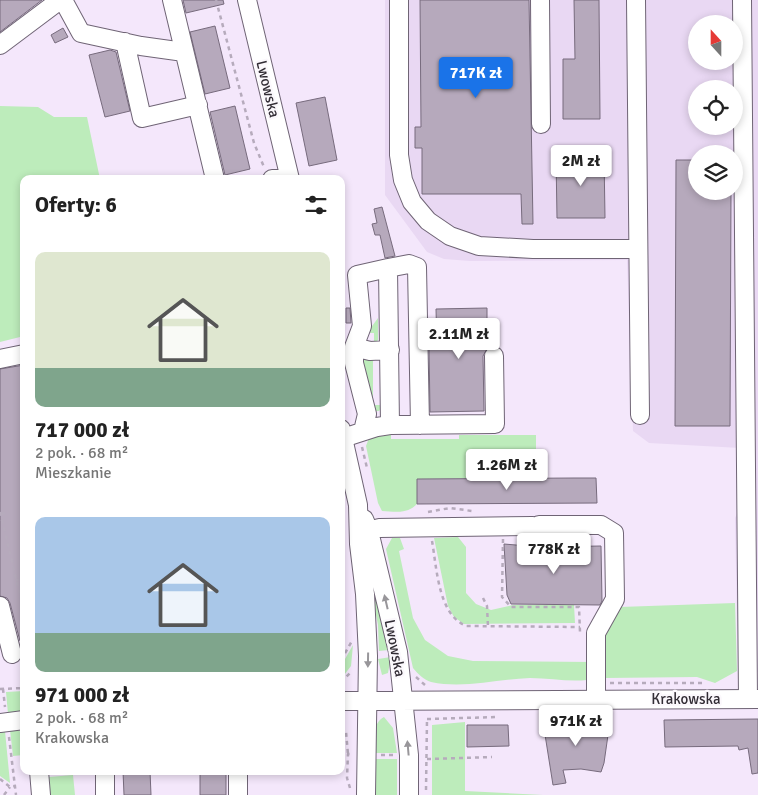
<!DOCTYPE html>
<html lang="pl">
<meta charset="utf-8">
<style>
:root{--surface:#fff;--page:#f2f2f2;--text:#222;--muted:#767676;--accent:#1a73e8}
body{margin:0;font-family:Signika,sans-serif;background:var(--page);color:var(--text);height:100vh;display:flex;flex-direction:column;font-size:19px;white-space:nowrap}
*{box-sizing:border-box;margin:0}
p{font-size:16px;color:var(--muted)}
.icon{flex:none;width:28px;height:28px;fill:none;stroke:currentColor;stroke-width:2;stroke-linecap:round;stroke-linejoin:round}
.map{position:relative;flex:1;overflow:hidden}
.side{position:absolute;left:20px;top:175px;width:325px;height:600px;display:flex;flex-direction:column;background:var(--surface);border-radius:10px;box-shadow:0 2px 8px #0003}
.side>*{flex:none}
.needle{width:32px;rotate:339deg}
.buttons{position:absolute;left:688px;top:15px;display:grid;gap:10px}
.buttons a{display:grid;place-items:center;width:55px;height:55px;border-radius:50%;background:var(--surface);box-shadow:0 2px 8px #0003;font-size:25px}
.price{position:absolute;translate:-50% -42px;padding:0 11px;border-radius:5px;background:#fff;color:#222;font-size:16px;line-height:32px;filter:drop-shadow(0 1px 2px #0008)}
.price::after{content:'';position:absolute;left:50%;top:30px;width:15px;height:11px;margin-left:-8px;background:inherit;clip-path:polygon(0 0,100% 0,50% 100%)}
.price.on{background:var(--accent);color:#fff}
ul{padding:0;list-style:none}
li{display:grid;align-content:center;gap:10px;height:265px;padding:0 15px}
li span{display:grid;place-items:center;height:155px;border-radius:10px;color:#555}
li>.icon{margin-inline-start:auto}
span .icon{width:90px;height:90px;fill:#fffc;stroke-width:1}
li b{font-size:21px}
h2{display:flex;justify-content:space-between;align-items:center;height:60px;padding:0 15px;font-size:21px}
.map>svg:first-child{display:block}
.built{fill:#e9d8f3;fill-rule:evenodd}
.green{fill:#bdecbb}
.building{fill:#b6a9bc;stroke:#776b7d}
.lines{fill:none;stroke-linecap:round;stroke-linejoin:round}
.minor-casing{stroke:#6f6475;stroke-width:20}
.path{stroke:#b6abbc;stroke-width:2.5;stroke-dasharray:4 4;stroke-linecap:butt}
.minor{stroke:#fff;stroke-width:18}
.oneway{fill:#98969a}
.labels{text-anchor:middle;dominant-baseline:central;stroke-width:4.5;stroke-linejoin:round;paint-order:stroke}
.street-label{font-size:15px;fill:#322d35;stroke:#fbf8fc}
</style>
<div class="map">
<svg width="758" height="795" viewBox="0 0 758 795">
<rect width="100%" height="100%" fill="#f4e7fb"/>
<path class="built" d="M385,0h373v672h-20l-3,-154 6,-13 -1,-57 -91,-5 -16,-12 -6,-171 -157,1 -26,-2 -17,-7 -42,-57zM696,24h38v37h-38zM696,89h38v37h-38zM696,154h38v37h-38z"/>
<path class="green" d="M0,106l38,1 16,10h33l13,62h-76v157l-24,6z
M378,318v22l-4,5v-12h-7z
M359,358h14v47h10l-4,6h-6z
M391,429v10h68v-4h77v43l-119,1v25c-10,10 -21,8 -35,7l-4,-8 -12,-57 3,-8z
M458,537l8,10v46l10,11 15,6 22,-5h61l1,18 -111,1 -10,-7 -6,-11 -14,-68z
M392,538h8l4,11 -5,2 14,67 12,22 23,16 25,5 119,1 -5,18c-19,2 -37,-2 -57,-2 -33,1 -66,11 -99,4 -7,-2 -13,-8 -18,-14l-27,-119z
M376,589l13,61 -10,1 -1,-26 -6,-30 1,-5z
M735,603l2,68 -22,12 -18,-6 -92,1 1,-47 14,-24z
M353,645l-2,21 -10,13v-13z
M391,657l-3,16 -6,2 -4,-16z
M24,691v21l-16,2 -2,-22z
M384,717l9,11 4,25h-24c1,-12 -1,-30 11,-36z
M465,722v69l78,4h-111v-70z
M16,729l8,5v21l-11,1 -3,-26z
M0,731h5l5,52 -10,-7z
M373,759h24v36h-24z
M73,775l2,20h-25l-1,-18z"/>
<path class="building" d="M0,0h42l-42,32z
M183,0h40l1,4 -38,9z
M420,0h109l4,224h-11l-1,-30h-99v-46h-7v-21h6z
M574,0h25l1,119h-37v-60h12z
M215,26l15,62 -25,6 -15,-62z
M63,28l5,9 -13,6 -4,-8z
M110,50l6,2 14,59 -25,6 -16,-62z
M325,97l12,63 -28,6 -13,-63z
M235,106l15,63 -25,6 -15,-63z
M604,156l1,62h-48l-1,-61z
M676,160h20v31h35l-1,235h-55z
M382,207l13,49 -10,2 -5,-23h-5l-3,-11 5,-1 -3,-14z
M346,308h4l1,15h-5z
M487,308v26h11v12l-10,1 -5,9 1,55 -54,1 -1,-64h8l-1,-39z
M24,365v275l-4,1 -10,-38 -3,-5 -7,-2v-227z
M574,478h22l1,25 -180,1v-25z
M504,544l35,3 62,-1 1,55 -2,4 -89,-1 -4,-9z
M758,719v54l-6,1 -4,-26 -9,2 -1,-4 -73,1 -1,-27z
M610,721l-6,42 -3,9 -20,-3 -18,1 3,13 -13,2 -10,-63z
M467,725h41l1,21 -42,1z
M123,771h27l1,24h-27z
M200,771h26v24h-26z"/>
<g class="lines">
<defs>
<path id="minor" d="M63,0l18,33 60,13 43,6
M172,0l43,179
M247,0l43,179
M399,0v155l4,25 9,22 16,19 22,15 29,10 54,3h105
M540,0l1,124
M636,0l4,415
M742,0l6,699
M125,42l17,76 56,-13
M0,45l60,-45
M272,179h10
M354,347l16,4 20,-1
M0,359l24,-5
M390,425l105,-1 -1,-68
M341,429l17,76 1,39 6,50 3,62 -2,139
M363,431l4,-17 -13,-51v-16l8,-21 -5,-51 31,-7
M343,438l34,-11 13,-2 -2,-157 21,-4 8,3 3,158
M364,519l5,12 29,121 11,103v40
M539,525h62l13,8 1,66 -19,34v67
M369,531l10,-3 154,-2
M0,606l12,48
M341,701l417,-2
M0,723l24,-3
M39,771l2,24
M105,771v24
M238,771v24"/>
</defs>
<use href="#minor" class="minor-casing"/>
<path class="path" d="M216,0l38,143 10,24
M362,447l5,21
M0,512l24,99
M428,512l22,-4 22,3
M1,514l8,-2
M503,539l-1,58 9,10h68l1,25
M432,541c5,28 6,73 34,85l114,1
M16,580l8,-1
M483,598l4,8 1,21
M341,660l11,-19
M416,677l9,8
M341,682l11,-11
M610,683h92
M0,689l24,-1
M3,689l2,18
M427,719l71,-2
M341,727l5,5 2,22
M9,737l7,58
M381,755h14
M427,759l65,-2
M0,779l10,8 5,-1
M350,788l-3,-10 1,-24h5
M426,790l1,-71
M4,795l6,-8"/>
<use href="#minor" class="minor"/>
</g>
<defs><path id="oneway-solid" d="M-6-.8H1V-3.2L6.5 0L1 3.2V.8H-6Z" transform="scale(1.25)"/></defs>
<g class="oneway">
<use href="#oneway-solid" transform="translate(386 602) rotate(-103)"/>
<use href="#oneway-solid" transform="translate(368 660) rotate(91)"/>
<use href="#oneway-solid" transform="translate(408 748) rotate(-95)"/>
</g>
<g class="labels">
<g class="street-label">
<text transform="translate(268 89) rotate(76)">Lwowska</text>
<text transform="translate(395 648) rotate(79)">Lwowska</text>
<text x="686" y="699">Krakowska</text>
</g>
</g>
</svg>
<div class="buttons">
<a><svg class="needle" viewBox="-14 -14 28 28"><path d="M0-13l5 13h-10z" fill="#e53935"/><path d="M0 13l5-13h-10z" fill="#767676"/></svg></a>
<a><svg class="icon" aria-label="locate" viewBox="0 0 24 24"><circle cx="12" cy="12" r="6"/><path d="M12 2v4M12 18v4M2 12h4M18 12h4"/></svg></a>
<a><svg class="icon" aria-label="layers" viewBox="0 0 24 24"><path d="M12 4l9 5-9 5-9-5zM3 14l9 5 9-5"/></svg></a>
</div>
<b class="price on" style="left:476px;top:99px">717K zł</b>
<b class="price" style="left:581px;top:187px">2M zł</b>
<b class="price" style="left:459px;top:360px">2.11M zł</b>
<b class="price" style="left:507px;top:491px">1.26M zł</b>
<b class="price" style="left:554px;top:575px">778K zł</b>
<b class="price" style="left:576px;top:747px">971K zł</b>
<section class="side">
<h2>Oferty: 6<svg class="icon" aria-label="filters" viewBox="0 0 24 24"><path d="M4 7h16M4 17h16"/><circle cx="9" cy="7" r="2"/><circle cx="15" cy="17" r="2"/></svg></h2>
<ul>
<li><span style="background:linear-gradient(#dfe7d0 75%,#7fa58c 0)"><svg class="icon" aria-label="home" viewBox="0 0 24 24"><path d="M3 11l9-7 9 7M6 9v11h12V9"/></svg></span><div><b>717 000 zł</b><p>2 pok. · 68 m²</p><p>Mieszkanie</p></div></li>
<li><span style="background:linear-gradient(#a9c7e8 75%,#7fa58c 0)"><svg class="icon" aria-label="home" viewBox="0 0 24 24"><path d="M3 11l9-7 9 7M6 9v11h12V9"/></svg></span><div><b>971 000 zł</b><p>2 pok. · 68 m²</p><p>Krakowska</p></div></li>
</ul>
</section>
</div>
